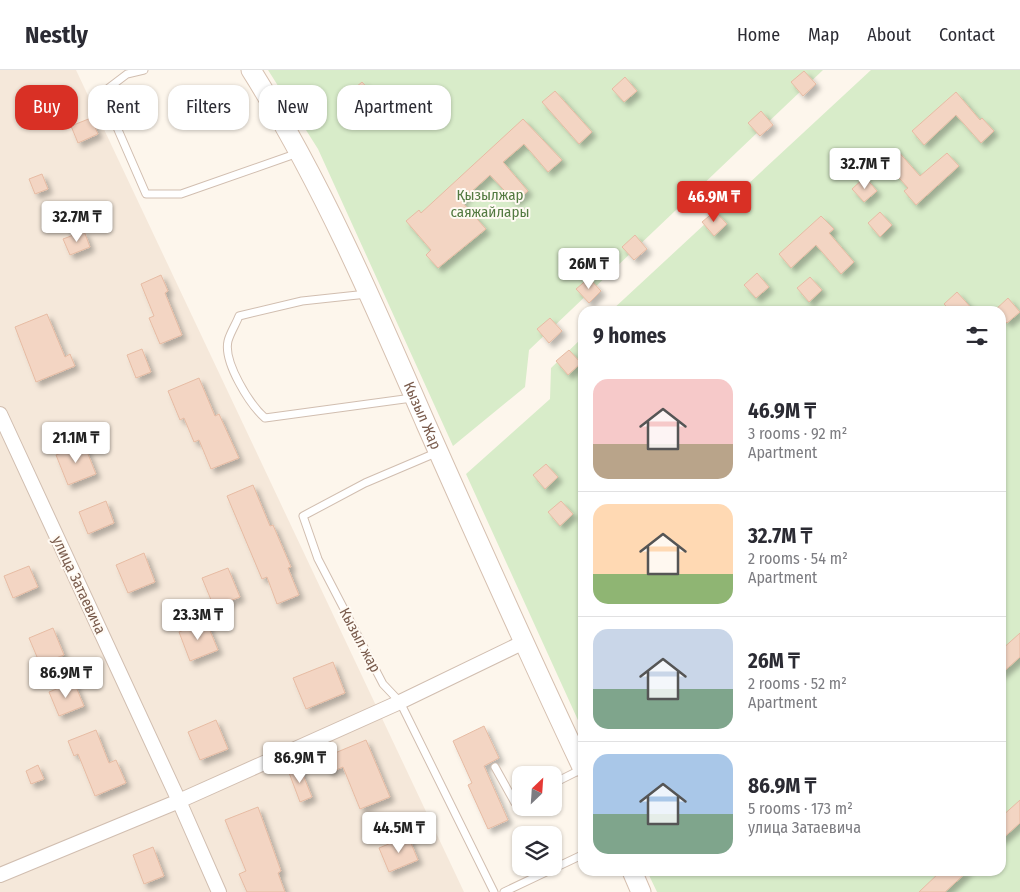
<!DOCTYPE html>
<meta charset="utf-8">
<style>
:root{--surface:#fff;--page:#f7f7f7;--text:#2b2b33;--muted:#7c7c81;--line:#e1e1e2;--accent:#d93025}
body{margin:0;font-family:"Fira Sans Condensed",sans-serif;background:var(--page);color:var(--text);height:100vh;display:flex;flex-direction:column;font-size:19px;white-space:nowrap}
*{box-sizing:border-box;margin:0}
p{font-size:16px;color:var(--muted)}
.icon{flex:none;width:28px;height:28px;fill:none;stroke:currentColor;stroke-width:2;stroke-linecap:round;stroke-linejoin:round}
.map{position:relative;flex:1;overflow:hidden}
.drawer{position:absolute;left:578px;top:236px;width:428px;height:570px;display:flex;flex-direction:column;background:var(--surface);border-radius:15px;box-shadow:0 1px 4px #0004}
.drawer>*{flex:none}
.guide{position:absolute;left:15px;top:15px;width:475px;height:45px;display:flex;gap:10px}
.needle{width:32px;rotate:25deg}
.tools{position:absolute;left:512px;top:696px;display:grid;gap:10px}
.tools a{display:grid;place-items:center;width:50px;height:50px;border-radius:10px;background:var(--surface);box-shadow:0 1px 4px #0004;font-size:25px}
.price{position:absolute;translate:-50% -42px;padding:0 11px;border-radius:5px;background:#fff;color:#222;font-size:16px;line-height:32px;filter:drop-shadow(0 1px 2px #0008)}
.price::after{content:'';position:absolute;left:50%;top:30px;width:15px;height:11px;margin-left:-8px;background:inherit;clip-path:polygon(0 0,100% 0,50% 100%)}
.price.on{background:var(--accent);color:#fff}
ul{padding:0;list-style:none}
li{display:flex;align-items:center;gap:15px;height:125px;padding:0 15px}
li+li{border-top:1px solid var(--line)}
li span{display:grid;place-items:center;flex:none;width:140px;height:100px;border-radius:15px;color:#555}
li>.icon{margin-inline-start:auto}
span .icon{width:60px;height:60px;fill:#fffc;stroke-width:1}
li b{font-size:21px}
h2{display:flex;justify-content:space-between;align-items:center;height:60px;padding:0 15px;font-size:21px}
.pill{padding:0 18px;border-radius:15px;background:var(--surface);box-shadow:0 1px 4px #0004;font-size:18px;line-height:45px}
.pill.on{background:var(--accent);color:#fff}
header{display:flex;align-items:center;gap:30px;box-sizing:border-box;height:70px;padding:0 25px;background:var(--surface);border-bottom:1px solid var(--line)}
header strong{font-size:24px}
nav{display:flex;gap:28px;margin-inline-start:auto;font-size:18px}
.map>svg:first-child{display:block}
.residential{fill:#f5e8da}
.green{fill:#d8ecc9}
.building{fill:#f3d5c3;stroke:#e6bba3;filter:url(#shadow)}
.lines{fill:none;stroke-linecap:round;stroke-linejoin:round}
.lane-casing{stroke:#d1beb0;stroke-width:9}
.street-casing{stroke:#d1beb0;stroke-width:16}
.secondary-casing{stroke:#d6c0b0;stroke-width:21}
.lane{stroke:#fff;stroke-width:7}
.street{stroke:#fff;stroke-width:14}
.secondary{stroke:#fff;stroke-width:19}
.labels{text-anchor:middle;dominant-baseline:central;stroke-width:4;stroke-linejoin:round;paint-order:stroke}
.park-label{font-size:15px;fill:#537a41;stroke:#fffaf3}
.street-label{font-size:15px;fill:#7a5c4d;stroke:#fffaf3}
</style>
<header>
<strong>Nestly</strong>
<nav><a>Home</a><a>Map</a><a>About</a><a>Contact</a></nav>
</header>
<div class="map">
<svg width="1020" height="822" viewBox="0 0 1020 822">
<defs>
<filter id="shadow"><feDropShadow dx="4.5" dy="4.5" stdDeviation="2.5" flood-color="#0004"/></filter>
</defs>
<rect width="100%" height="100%" fill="#fdf6ec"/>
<path class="residential" d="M0,0h76l388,822h-464z"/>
<path class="green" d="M268,0h555l-294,280 -4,37 -72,59 -135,-297z
M871,0h149v822h-363l-10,-21h353v-560h-389z
M582,268v391l-116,-255 84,-75 1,-31z"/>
<path class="building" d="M804,1l12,13 -13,12 -12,-14z
M625,7l12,14 -13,11 -12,-13z
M362,12l12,13 -13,12 -12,-14z
M555,21l37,41 -13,12 -37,-42z
M956,22l24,28 2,-2 12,13 -13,12 -25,-28 -32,30 -12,-14z
M761,41l12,14 -13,11 -12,-13z
M91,48l7,16 -20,9 -7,-17z
M523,49l39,41 -14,12 -24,-28 -21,18 25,29 -13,11 -25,-27 -29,26 25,28 -48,39 -12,-13 5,-5 -25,-29 13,-11 2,3z
M896,79l24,27 27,-23 12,13 -43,39 -12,-14 4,-3 -25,-28z
M42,104l6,15 -13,5 -6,-15z
M865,107l12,14 -13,11 -12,-13z
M715,141l12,13 -13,12 -12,-14z
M880,142l12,13 -12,12 -12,-14z
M821,146l13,13 -5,4 25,29 -13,12 -25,-29 -25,23 -12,-14z
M84,161l6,16 -20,8 -7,-16z
M635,165l12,14 -13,11 -12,-13z
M757,203l12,14 -13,11 -12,-13z
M161,205l7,16 -3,2 17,42 -22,9 -11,-26 5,-2 -13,-32z
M810,207l12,13 -13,12 -12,-14z
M589,208l12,13 -12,12 -13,-14z
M957,222l17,19h-23l-7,-7z
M1008,228l12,14 -13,11 -7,-7v-5l-5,-1z
M47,244l18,43 5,-3 5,12 -39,16 -21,-55z
M550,248l12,13 -13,12 -12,-14z
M142,279l9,23 -15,6 -9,-23z
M569,280l12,13 -13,12 -12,-14z
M199,308l16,38 4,-2 20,44 -28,11 -12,-29 -5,2 -10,-24 -4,2 -12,-29z
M84,374l12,30 -28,11 -12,-30z
M546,394l12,13 -13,12 -12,-14z
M253,415l17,41 3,-1 18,42 -3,1 11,27 -22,9 -10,-27 -5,2 -35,-83z
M106,431l8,22 -26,11 -9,-22z
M561,431l12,13 -13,12 -12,-14z
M144,483l11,29 -27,11 -12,-28z
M29,496l9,21 -25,11 -9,-22z
M228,498l12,29 -26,10 -12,-29z
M206,551l12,29 -28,11 -11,-29z
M53,558l11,27 -24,9 -11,-26z
M1020,563v24l-20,18v-24z
M333,592l12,31 -39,16 -13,-31z
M74,612l10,24 -25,10 -10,-24z
M216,650l12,29 -28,11 -12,-28z
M484,656l15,32 -15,8 24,54 -20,9 -20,-44 4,-2 -19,-42z
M96,660l13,33 7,-3 10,23 -31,13 -17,-42 -4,2 -6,-15z
M366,670l24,57 -30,12 -17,-42 -14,6 -6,-15z
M38,695l6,14 -13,5 -5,-13z
M299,695l13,32 -12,5 -12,-32z
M1020,730v23l-20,18v-23z
M258,737l23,64 -3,2 7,19h-38l-8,-18 7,-3 -21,-51z
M408,766l10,24 -29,12 -10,-24z
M153,777l11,29 -20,8 -11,-29z
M941,801h27l-23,21h-26z"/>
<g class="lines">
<defs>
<path id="lane" d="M144,0l-17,4 -25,19 44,101h35l117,-41
M367,224l-65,7 -63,15c-3,8 -9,17 -11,25 -5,21 22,64 37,77l147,-20
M438,382l-73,31 -62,33 15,43 65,125 17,18 94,190
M495,697l20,36 6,-3
M554,713l28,-14
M504,822l78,-37"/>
<path id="street" d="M0,344l179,387 40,91
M0,805l179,-74 221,-99 124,-60"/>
<g id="secondary">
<path id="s1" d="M251,0c70,111 123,234 175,354 51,115 102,229 156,343"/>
<path d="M632,801l9,21"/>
</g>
</defs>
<use href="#lane" class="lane-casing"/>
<use href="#street" class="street-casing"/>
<use href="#secondary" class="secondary-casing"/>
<use href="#lane" class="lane"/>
<use href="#street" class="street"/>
<use href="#secondary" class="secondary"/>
</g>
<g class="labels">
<g class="park-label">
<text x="490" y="125">Қызылжар<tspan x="490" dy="17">саяжайлары</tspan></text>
</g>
<g class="street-label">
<text stroke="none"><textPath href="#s1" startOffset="386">Кызыл Жар</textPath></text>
<text transform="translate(79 515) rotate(65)">улица Затаевича</text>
<text transform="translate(360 570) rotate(62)">Кызыл жар</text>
</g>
</g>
</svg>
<div class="tools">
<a><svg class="needle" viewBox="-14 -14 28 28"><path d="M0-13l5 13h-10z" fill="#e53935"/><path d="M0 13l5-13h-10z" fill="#7c7c81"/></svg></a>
<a><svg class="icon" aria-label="layers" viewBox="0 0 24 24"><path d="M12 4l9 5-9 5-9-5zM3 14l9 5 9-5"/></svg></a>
</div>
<b class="price" style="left:865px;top:120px">32.7M ₸</b>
<b class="price on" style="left:714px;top:153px">46.9M ₸</b>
<b class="price" style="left:77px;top:173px">32.7M ₸</b>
<b class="price" style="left:589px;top:220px">26M ₸</b>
<b class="price" style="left:76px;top:394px">21.1M ₸</b>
<b class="price" style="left:198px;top:571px">23.3M ₸</b>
<b class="price" style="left:66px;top:629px">86.9M ₸</b>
<b class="price" style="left:300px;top:714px">86.9M ₸</b>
<b class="price" style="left:399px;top:784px">44.5M ₸</b>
<div class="guide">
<a class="pill on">Buy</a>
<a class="pill">Rent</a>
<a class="pill">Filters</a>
<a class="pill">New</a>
<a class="pill">Apartment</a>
</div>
<section class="drawer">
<h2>9 homes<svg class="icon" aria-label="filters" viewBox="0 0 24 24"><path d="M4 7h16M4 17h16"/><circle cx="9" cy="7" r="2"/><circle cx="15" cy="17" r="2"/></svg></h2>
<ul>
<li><span style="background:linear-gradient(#f6c9c9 65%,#b9a48a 0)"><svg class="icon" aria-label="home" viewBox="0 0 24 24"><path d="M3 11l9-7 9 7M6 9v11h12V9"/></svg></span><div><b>46.9M ₸</b><p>3 rooms · 92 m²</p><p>Apartment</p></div></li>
<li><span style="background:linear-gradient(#ffd9b3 70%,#8fb573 0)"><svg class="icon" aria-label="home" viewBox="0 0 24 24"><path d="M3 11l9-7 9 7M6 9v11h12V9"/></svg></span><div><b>32.7M ₸</b><p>2 rooms · 54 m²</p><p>Apartment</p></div></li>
<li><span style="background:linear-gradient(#c9d6e8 60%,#7fa58c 0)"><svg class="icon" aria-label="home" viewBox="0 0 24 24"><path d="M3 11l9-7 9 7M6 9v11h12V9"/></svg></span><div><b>26M ₸</b><p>2 rooms · 52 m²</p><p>Apartment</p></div></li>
<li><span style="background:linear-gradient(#a9c7e8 60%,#7fa58c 0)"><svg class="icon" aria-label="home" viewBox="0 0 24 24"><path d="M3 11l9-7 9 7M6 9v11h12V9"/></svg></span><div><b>86.9M ₸</b><p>5 rooms · 173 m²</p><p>улица Затаевича</p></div></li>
</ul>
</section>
</div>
